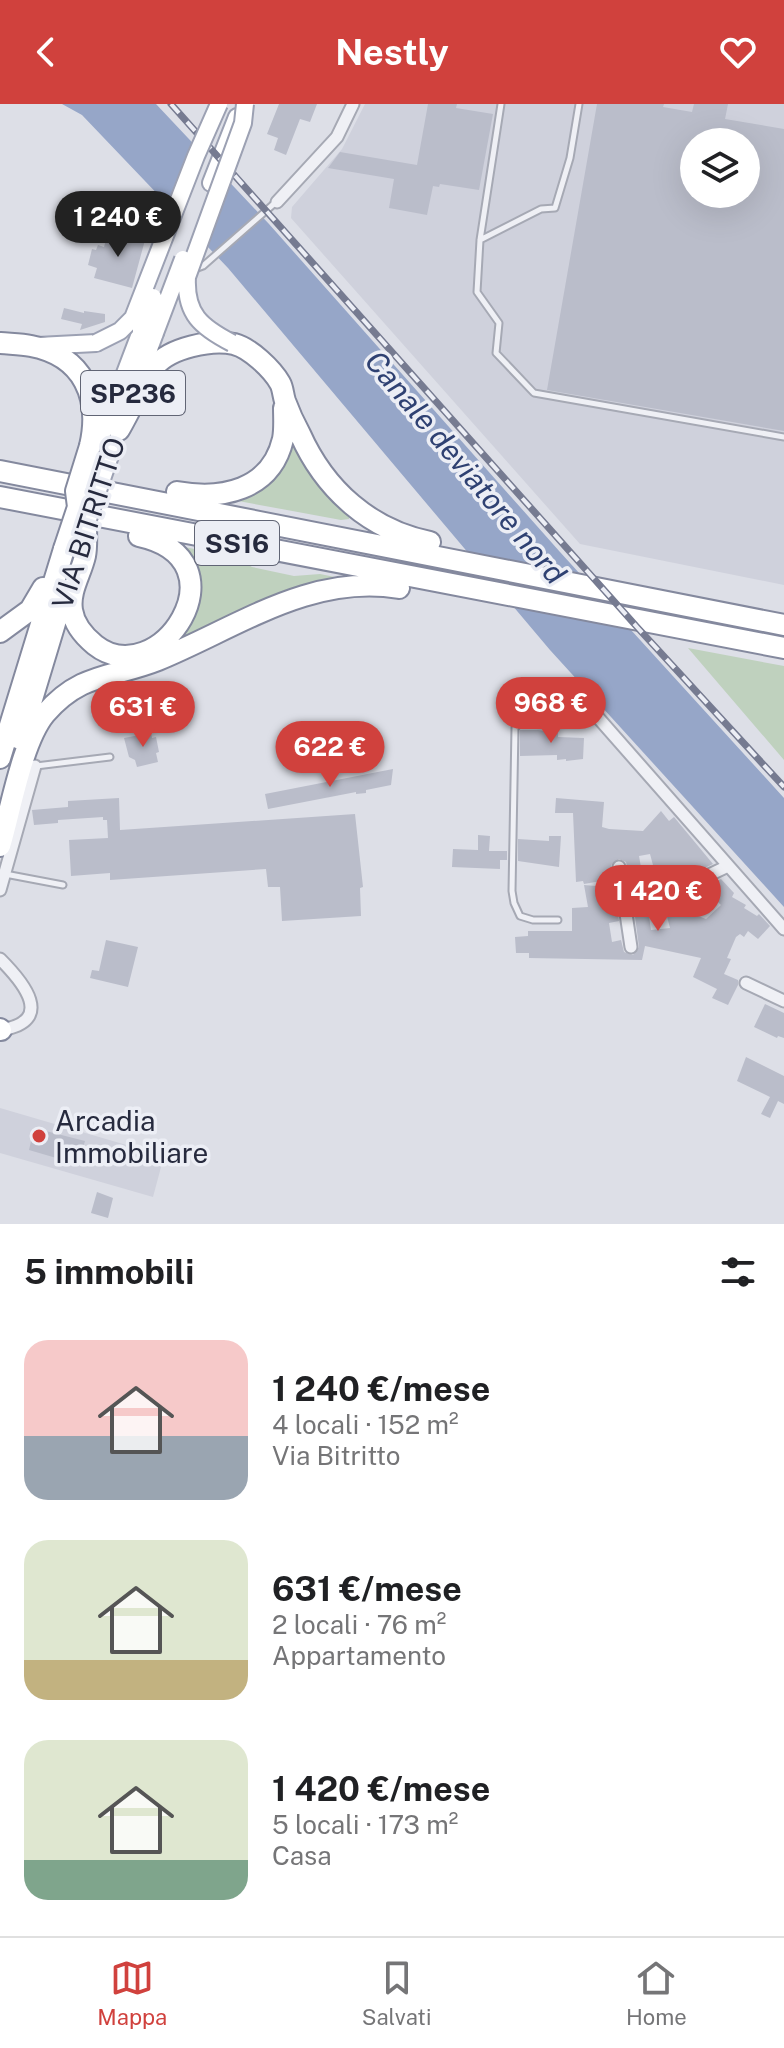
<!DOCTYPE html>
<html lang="it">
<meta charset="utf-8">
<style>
:root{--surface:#fff;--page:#f6f6f6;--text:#202124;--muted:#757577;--line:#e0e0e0;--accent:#d0413d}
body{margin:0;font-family:"Public Sans",sans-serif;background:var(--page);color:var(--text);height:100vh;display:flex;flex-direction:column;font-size:30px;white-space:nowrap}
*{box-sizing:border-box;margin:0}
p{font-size:26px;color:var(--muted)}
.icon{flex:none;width:44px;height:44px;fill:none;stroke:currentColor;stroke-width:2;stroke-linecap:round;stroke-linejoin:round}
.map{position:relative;height:1120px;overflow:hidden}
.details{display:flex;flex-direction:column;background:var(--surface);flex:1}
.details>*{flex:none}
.buttons{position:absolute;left:680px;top:24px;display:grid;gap:16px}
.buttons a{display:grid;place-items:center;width:80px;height:80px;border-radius:50%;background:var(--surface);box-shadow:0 8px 32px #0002;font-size:40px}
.price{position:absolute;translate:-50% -68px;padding:0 18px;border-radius:28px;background:var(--accent);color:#fff;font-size:26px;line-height:52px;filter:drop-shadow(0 2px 4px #0008)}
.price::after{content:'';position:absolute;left:50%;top:48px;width:24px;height:18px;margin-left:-12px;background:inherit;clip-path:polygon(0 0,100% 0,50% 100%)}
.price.current{background:#222;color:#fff}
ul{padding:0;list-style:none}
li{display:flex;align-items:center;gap:24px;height:200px;padding:0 24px}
li span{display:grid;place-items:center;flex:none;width:224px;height:160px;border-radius:24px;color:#555}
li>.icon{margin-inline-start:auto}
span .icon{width:96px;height:96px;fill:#fffc;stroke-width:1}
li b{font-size:34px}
h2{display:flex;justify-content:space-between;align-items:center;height:96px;padding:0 24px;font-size:34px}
header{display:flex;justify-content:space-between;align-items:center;height:104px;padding:0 24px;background:var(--accent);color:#fff;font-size:36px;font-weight:700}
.menu{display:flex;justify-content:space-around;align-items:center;height:112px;border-top:2px solid var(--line);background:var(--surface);font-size:22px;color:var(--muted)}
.menu a{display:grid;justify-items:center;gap:4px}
.menu .current{color:var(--accent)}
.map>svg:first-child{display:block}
.built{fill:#cfd1dc;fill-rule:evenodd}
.green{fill:#bfd1be}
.water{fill:#96a6c8}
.pier{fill:#dddfe7}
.building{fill:#babdca;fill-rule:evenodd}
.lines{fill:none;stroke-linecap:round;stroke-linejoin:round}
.lane-casing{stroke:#a6a9b4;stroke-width:9}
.street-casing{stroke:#a6a9b4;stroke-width:15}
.primary-casing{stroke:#9ca1b3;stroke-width:20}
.highway-casing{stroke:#84899e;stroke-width:24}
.lane{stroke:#eff0f5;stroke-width:5}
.street{stroke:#eff0f5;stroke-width:11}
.primary{stroke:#fff;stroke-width:16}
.highway{stroke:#fff;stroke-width:20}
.rail-casing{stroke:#767b91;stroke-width:7}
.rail{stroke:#eceef5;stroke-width:4;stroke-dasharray:12;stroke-linecap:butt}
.primary-bridge-casing{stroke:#9ca1b3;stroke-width:20;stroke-linecap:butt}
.highway-bridge-casing{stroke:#84899e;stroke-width:24;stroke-linecap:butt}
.primary-bridge{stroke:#fff;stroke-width:16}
.highway-bridge{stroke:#fff;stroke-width:20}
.poi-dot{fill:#d0413d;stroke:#eceef5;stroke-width:3}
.labels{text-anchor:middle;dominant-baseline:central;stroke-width:7;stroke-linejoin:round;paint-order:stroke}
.shield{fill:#eceef5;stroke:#616575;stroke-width:2}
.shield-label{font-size:26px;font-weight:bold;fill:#262a3e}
.street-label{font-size:28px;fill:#262a3e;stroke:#eceef5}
.poi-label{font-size:28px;fill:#262a3e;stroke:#eceef5;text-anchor:start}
.water-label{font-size:30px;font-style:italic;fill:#2f4172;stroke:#eceef5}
</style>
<header><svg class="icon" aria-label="back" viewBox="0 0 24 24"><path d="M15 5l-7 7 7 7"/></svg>Nestly<svg class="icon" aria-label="heart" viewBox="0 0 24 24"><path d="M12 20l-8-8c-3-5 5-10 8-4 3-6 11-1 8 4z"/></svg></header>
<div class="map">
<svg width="784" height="1120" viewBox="0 0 784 1120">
<rect width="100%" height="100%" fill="#dddfe7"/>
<path class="built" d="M365,0h419v481l-204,-41 -289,-326 1,-11 50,-58zM694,38h52v52h-52z
M0,1004l164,48 -11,41 -153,-44z"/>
<path class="green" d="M294,336l55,72v7l-8,1 -108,-20z
M184,443l52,10 16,10 42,9 26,-2 25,5 -175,68 20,-89z
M688,544l96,18v94z"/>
<path class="water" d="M62,0h94l113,120 291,328 224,246v109l-234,-257 -322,-382 -146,-153z"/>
<path class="pier" d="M196,36l32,34 -26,72 -34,-35z"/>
<path class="building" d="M279,0h38l-7,18 -10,-3 -14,36 -12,-5 4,-12 -11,-4z
M428,0h29l-1,4 37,6 -14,76 -39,-6 -1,3 -6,-1 -6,29 -38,-7 5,-29 -66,-11 12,-16 77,13z
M597,0h67l-1,3 29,5 2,-8h34l-3,15 59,10v302l-237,-41zM694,38h52v52h-52z
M109,125l36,11 -13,48 -38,-10 3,-10 -9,-3 4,-16 4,1 2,-5 6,2z
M64,204l20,5v-2l21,3v8l-25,8 2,-6 -21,-5z
M520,626h18l20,3v4l26,1 -1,21 -17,2v-2l-9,1v-5l-37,1z
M151,629l1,5 4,-1 3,15 -3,1 2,9 -21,5 -2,-7 -6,-3 -5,-19z
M393,665l-2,16 -25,5v3l-10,1v-2l-88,17 -3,-15z
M119,694l1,32 235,-16 8,73 -3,1 1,28 -79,5 -2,-34h-12l-2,-18 -156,11v-7l-39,3 -2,-36 39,-2 -1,-18h-4v-3l-45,3v3l-24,2 -2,-15 36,-3v-6z
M556,694l48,4 -2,25 7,2 34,2 18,-20 8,10 5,-4 39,47 -30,14 -12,3 -14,-1 -7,-26 -11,2 3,17 -13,2 -3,-13 -7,-3 -8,6 1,14 -28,5 -1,-3 -7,1 -3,-69h-18z
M478,731l12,1 -1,15h18v9h-7v9l-48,-2 1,-18 25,1z
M549,732h12l-2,31 -41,-6v-22l31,2z
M721,775l13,14 -2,4 14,8 -2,3 13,8 2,-2 11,12 -12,13 -10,-8 -4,6 -4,-3 -4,3 -9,21 4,1 -7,15 14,6v5l-10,20 -16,-7 5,-9 -24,-12 8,-19 -56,-12 -3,14 -113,-2v-5h-13l-1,-16 13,-1v-5h44v-23l16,-1 -4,-22 12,1 1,8 5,3 13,-1 4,25 -10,2 3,19 9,-2 3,12 9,3 6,-8 -7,-53 14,2 5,34 19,-2 -8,-31 12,1 14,-4zM706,786l15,15 -15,14 -16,-6z
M106,836l32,7 -10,40 -38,-9 2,-8 7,1z
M765,900l19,9v25l-6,-2 -1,2 -23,-11z
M746,953l38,19v28l-6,-3 -8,17 -9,-4 9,-17 -33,-16z
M34,1024l51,13 -5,17 -8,-2 -2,6 -41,-12z
M97,1088l16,6 -5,20 -17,-5z"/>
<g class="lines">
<defs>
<path id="lane" d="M501,0l-21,136 -3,52 22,31 -3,30 38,40 250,44
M480,136l61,-31 14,-1 15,-50 9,-54
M195,165l8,-3 73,-64
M553,613l-8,7h-26l-4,4 -3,163 2,12 6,13 13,4h25
M36,662l74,-9
M5,770l58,11"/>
<path id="street" d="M277,98l60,-65 16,-33
M554,612l14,-14 12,-2 7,5 197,224
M619,763l12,80
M604,785l23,-4 45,5 14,-4 42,-20
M0,786l35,-124
M0,855c23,23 56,62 1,71
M746,879l38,18"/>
<path id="primary" d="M211,79l26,-66
M38,242l58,-3
M136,280l19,-51
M97,343l44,-116"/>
<path id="highway" d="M0,239c10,1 21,1 31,3 53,10 70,52 59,100
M119,326c10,-17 25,-50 36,-64 15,-18 56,-27 79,-22 16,4 38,25 46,39 3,5 3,12 5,18 4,11 9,22 15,33 25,56 70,96 130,108
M0,367l784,154
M177,388c44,8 94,-1 106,-53 2,-10 1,-21 1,-31
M0,393l784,151
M86,421c0,10 1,21 -1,31 -4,18 -16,35 -13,54 2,14 12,26 23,35 63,50 154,-85 44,-109
M0,528l30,-22 13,-22
M20,635l45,-149
M0,654l64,-209
M0,742c11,-37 22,-104 45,-132 36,-42 68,-36 113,-54 78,-32 153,-87 241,-72
M0,925l1,1"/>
</defs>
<use href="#lane" class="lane-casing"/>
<use href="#street" class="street-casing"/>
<use href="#primary" class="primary-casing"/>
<use href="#highway" class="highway-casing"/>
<use href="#lane" class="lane"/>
<use href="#street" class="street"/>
<use href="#primary" class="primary"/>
<use href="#highway" class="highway"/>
<defs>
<path id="rail" d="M171,0l466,523 147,160"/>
</defs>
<use href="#rail" class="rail-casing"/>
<use href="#rail" class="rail"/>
<defs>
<path id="primary-bridge" d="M141,227l12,-34
M155,229l28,-74
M96,239l24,-12 13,-13 63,-162 23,-52
M232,239c-31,-16 -47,-29 -45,-66l56,-154 2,-19
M86,421l25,-72"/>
<path id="highway-bridge" d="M64,445l14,-42 -2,-16 14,-45"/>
</defs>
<use href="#primary-bridge" class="primary-bridge-casing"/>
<use href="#highway-bridge" class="highway-bridge-casing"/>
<use href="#primary-bridge" class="primary-bridge"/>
<use href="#highway-bridge" class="highway-bridge"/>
</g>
<circle class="poi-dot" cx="39" cy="1032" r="8"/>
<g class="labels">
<g class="shield">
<rect x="81" y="267" width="104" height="44" rx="6"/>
<rect x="195" y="417" width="84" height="44" rx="6"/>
</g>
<g class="shield-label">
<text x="133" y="289">SP236</text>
<text x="237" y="439">SS16</text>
</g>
<g class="street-label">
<text transform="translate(88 419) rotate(-72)">VIA BITRITTO</text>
</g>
<g class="poi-label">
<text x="55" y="1016">Arcadia<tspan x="55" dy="32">Immobiliare</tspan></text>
</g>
<g class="water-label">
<text transform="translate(466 363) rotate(50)">Canale deviatore nord</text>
</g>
</g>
</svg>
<div class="buttons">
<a><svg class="icon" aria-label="layers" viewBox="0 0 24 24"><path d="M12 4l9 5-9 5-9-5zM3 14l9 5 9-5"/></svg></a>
</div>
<b class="price current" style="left:118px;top:155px">1 240 €</b>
<b class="price" style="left:551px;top:641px">968 €</b>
<b class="price" style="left:143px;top:645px">631 €</b>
<b class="price" style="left:330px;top:685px">622 €</b>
<b class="price" style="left:658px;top:829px">1 420 €</b>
</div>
<section class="details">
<h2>5 immobili<svg class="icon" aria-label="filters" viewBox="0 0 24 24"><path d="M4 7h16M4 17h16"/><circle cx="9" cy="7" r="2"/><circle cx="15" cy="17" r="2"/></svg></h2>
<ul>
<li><span style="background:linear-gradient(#f6c9c9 60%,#9aa5b1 0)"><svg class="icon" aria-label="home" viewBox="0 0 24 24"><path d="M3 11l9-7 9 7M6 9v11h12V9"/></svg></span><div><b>1 240 €/mese</b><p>4 locali · 152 m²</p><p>Via Bitritto</p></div></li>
<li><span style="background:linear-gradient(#dfe7d0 75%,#c2b280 0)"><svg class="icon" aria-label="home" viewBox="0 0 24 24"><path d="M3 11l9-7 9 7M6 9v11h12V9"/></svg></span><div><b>631 €/mese</b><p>2 locali · 76 m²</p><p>Appartamento</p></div></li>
<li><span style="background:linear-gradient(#dfe7d0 75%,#7fa58c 0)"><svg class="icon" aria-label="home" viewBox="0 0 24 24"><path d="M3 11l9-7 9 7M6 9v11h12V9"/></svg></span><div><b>1 420 €/mese</b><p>5 locali · 173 m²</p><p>Casa</p></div></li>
</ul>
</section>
<nav class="menu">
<a class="current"><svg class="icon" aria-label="map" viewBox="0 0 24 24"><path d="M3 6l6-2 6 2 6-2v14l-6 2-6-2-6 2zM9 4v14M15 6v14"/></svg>Mappa</a>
<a><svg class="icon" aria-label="saved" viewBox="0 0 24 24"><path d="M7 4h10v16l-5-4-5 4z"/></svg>Salvati</a>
<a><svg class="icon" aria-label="home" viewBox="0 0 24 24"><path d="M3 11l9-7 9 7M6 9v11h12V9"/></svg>Home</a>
</nav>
